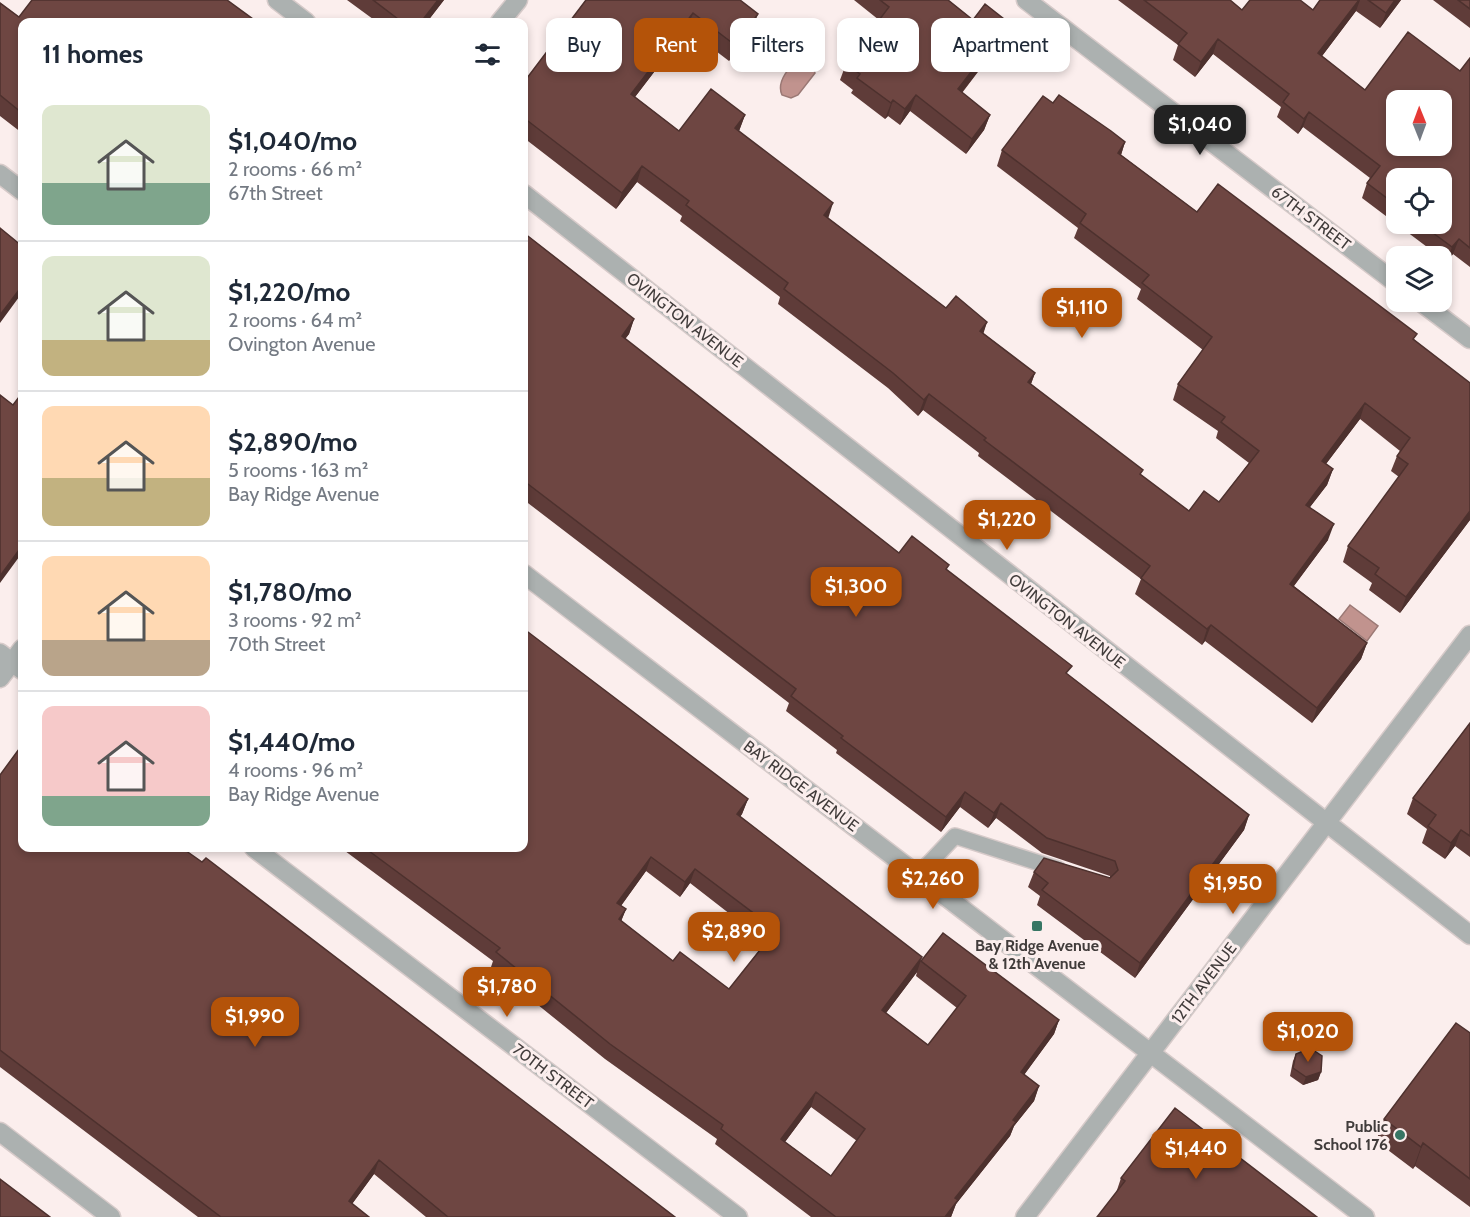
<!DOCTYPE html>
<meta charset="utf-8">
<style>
:root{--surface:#fff;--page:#f6f6f7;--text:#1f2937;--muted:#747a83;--line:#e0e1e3;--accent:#b45309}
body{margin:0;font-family:Cabin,sans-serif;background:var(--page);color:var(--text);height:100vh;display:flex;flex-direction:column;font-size:22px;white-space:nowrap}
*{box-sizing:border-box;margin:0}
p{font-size:20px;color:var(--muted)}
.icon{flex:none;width:33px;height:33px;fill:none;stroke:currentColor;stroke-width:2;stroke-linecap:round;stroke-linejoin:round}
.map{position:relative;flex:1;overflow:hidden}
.drawer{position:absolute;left:18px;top:18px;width:510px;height:834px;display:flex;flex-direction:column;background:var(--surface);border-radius:12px;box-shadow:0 3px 9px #0003}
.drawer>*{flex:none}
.top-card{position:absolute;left:546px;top:18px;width:570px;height:54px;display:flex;gap:12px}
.needle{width:39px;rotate:359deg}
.fabs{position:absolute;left:1386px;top:90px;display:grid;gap:12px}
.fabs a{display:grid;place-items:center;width:66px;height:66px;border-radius:12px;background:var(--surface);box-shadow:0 3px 9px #0003;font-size:30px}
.price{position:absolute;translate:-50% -51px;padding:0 14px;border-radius:12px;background:var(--accent);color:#fff;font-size:20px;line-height:39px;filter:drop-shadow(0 2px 3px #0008)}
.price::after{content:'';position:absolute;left:50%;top:36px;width:18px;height:14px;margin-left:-9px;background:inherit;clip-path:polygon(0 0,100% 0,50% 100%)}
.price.selected{background:#222;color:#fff}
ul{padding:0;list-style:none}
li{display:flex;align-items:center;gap:18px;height:150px;padding:0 24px}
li+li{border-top:2px solid var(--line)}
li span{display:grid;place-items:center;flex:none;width:168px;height:120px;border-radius:12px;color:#555}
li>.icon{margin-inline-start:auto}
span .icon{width:72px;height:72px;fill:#fffc;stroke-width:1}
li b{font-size:26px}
h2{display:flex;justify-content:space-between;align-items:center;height:72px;padding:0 24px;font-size:26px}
.chip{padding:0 21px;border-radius:12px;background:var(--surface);box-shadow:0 3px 9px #0003;font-size:21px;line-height:54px}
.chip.selected{background:var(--accent);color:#fff}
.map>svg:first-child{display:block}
.water{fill:#c1938e;stroke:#9b7975;stroke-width:1.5}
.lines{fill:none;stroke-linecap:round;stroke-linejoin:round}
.lane-casing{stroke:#d6cac9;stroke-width:18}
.street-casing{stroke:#d6cac9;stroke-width:21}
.lane{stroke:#acb1b0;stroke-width:15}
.street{stroke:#acb1b0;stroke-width:18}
.wall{fill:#5f3c39;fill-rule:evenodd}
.shaded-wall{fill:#4d312e}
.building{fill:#6e4642;stroke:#4d312e;stroke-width:1.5;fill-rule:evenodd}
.poi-dot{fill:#377664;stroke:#fbeeed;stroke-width:2}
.labels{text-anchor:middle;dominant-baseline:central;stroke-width:6;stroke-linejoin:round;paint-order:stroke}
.street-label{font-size:16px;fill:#413c3b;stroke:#fbeeed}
.poi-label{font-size:16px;font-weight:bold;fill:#413c3b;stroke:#fbeeed}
</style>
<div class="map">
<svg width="1470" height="1217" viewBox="0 0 1470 1217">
<rect width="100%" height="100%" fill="#fbeeed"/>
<path class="water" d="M803,59l8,2 4,12 -17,22 -7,3 -9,-3c-6,-13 8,-32 21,-36z
M1350,605l28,21 -11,15 -28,-22z"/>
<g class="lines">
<defs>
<path id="lane" d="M918,875l37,-39 103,33"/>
<path id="street" d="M277,0l29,22
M1026,0l370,283
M500,22l18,-22
M0,174l22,17
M524,194l946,741
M1421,302l49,37
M524,574l841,643
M0,653l22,17
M0,678l22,-29
M254,848l484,369
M0,1132l111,85
M1025,1217l445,-582"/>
</defs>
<use href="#lane" class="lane-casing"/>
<use href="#street" class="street-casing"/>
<use href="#lane" class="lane"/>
<use href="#street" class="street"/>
</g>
<path class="wall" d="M347,0h97l-17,22h-50z
M586,0h154l12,30 -23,31 -42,-32 -52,68 44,34 66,-16 -6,16 89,87 118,90 41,14 -4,11 52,40 -4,11 110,91 48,36 30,-9 30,-39 -33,-25 2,-7 -45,-31 5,-16 25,-34 -66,-51 4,-10 -67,-51 4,-10 -81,-62 5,-16 51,-47 72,39 -4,13 76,57 218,128 55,180 -70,93 -31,-23 3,-7 -29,-21 5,-16 51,-69 -8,-6 6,-15 3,-5 -40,-32 -34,45 7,5 -6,16 -17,22 18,33 -34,46 73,57 -6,16 -49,64 -107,-82 -3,4 -67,-51 6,-15 -163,-123 1,-3 -56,-43 -5,6 -30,-28 -110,-84 2,-7 -100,-76 2,-5 -45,-34 -21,27 -92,-71v-56z
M854,0h94l25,20 36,3 -6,16 -41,54 28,22 -6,15 -18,24 -56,-43 -10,14 -12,-9 -3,3 -34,-26 2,-3 -13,-10 6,-16 33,-44z
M1118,0h112l12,10h71l7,-10h81l-21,28 -24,-17 -34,45 43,34 95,-19 10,-13v209l-17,-13 -6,8 -5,-4v-2h-3l-77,-58 5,-15 3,-5 -67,-51 -5,7 -21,-17 4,-10 -68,-53 -18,23 -22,-17 5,-15zM1396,178l46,46h-46z
M1433,0h37v28z
M0,3l19,14 3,5v111l-22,-17z
M524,233l110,86 -5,15 -4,5 274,214 48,17 121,105 181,140 -5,15 -109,148 -98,-73 3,-9 -12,-9 6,-15 76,6v-2l-68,-23 -46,-35 -8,10 -28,-21 -19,25 -105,-79 1,-3 -51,-39 3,-8 -265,-203z
M1470,723v134l-15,-11 -10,13 -23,-16 5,-14 -20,-15 6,-16z
M0,775l675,442h-249l-52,-43 -22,30 17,13h-171l-198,-150z
M748,799l-6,15 -2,3 181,144 138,59 -5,14 -30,41 15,11 -5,15 -20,25 -4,10 -54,68 -5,13h-140l-96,-73 2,-5 -112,-80 -114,-92 2,-6 -152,-113h183zM646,871l34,26 10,-14 76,59 -37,47 -56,-28 -52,-40 5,-12 -5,-3zM917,972l-1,4 41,32 -29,37 -42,-32zM811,1107l46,34 -26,35 -46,-34z
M1470,1033v174l-55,-41 -2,3 -37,-28 8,-22z
M1296,1054l25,18 -3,8 -15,5 -13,-9 3,-15z
M1121,1178l196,39 -201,-24z"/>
<path class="shaded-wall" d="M438,0h6l-17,22h-6z
M1359,0h1l-4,11 -43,57 5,-15z
M1395,0h6l-21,28 6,-15z
M693,13l-6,16 -62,81 6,-16z
M758,14l-6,16 -23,31 6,-16z
M1009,23l-6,16 -51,66 6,-16z
M1218,39l-5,15 -18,23 6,-15z
M916,95l-6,16 -10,14 5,-16z
M893,100l-5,16 -3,3 6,-16z
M1309,112l-6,15 -5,7 6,-15z
M745,115l-6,16 -10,13 6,-16z
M990,115l-6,15 -18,24 6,-15z
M1125,142l-5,16 -2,-5z
M642,166l-5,16 -21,27 6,-16z
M833,203l-5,16 -4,-4z
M1459,239l-6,15 -6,8 5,-15z
M22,286v7l-22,30v-8z
M634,319l-5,15 -13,17 6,-15z
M987,322l-5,16 -2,-7z
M1035,373l-6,16 -1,-7z
M929,394l-6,16 -5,6 6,-16z
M1365,403l-5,16 -44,58 6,-16z
M1333,469l-6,16 -27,35 6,-15z
M1470,511v9l-70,93 6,-16z
M1334,524l-6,16 -44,59 6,-15z
M22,546v7l-22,30v-7z
M1211,625l-6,16 -3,4 5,-16z
M1367,643l-6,16 -49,64 5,-15z
M965,792l-5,15 -19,25 5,-15z
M748,799l-6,15 -11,15 6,-15z
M1001,803l-5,15 -8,10 6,-15z
M1249,815l-5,15 -109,148 5,-15z
M1461,830l-6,16 -10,13 6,-16z
M651,857l-5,14 -34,47 5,-15z
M695,869l-5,14 -10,14 5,-15z
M626,909l-6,15 -1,-5z
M922,957l-5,15 -40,53 5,-15z
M1059,1020l-5,14 -39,53 6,-15z
M1321,1072l-3,8 -15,5 3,-8z
M1039,1086l-5,15 -20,25 -4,10 -54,68 -5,13h-6l10,-19z
M816,1092l-5,15 -35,47 5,-15z
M1423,1143l-8,23 -2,3 8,-22z
M379,1160l-5,14 -30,41 5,-14z"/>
<path class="building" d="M32,0h195l30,22h-235v91l-22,-18v-92l19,14z
M373,0h65l-17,22h-19z
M586,0h154l18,14 -23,31 -42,-32 -62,81 48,37 32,-42 34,26 -10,13 98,75 -9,12 122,93 10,-12 31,26 -7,9 55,42 -7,9 115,88 -3,4 49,37 15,-20 15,11 40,-51 -38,-29 4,-5 -47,-33 34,-47 -70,-54 7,-8 -69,-52 6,-9 -84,-64 41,-54 10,7 6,-8 52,36 14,11 -7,11 79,59 21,-28 199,150 -4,5 57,44v128l-64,86 -31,-23 4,-6 -31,-22 60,-82 -11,-8 13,-18 -45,-35 -43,58 11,8 -27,36 28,19 -44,60 77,59 -50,65 -106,-83 -4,4 -66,-51 9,-12 -166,-126 2,-2 -57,-44 -5,6 -31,-27 -109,-84 4,-6 -102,-78 3,-4 -47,-35 -20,27 -98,-75v-36z
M880,0h68l25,20 12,-16 24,19 -51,66 32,26 -18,24 -56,-44 -11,14 -12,-9 -2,3 -34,-25 3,-4 -14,-10 43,-57z
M1144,0h86l12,10 8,-10h50l13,10 7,-10h39l-41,53 47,37 43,-58 52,39 10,-13v190l-11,-9 -7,8 -31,-23h21v-46h-46v27l-29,-22 13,-17 -71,-54 -5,7 -21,-17 6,-8 -71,-55 -17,23 -23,-18 9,-11zM1396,100h46v46h-46z
M1368,0h27l-9,13z
M1458,0h12v9z
M0,228l22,18v40l-22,29z
M524,233l110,86 -12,17 277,217 13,-17 37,29 -3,4 126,97 -6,7 183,142 -109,148 -98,-73 6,-7 -14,-11 10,-14 66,20 8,-8 -3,-9 -68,-23 -46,-35 -7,10 -29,-21 -19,25 -105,-79 2,-2 -52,-40 5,-7 -272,-208z
M22,393v153l-22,30v-181l13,10z
M524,629l224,170 -11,15 185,143 -40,53 46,35 38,-49 -45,-35 22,-28 116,87 -38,52 18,14 -26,34 3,2 -61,76 3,2 -13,17h-109l-115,-88 2,-4 -113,-81 -114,-92 4,-4 -135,-100h159zM651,857l34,25 10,-13 81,61 -47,59 -49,-37 -7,9 -54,-42 7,-10 -9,-6zM816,1092l49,37 -34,47 -50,-37z
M1470,723v113l-9,-6 -10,13 -23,-17 8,-11 -23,-17z
M22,745v103h160l20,14 4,-4 469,359h-227l-69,-57 -30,41 20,16h-148l-221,-167v-275z
M1456,1023l14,10v146l-47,-36 -2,4 -37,-28z
M1310,1048l12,8 -1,16 -15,5 -13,-9 3,-14z
M1175,1108l142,109h-220l28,-36 -4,-3z
M0,1179l50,38h-50z"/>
<g class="poi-dot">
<rect x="1031" y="920" width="12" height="12" rx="3"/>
<circle cx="1400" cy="1135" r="6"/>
</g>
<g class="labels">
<g class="street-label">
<text transform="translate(1311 218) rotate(37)">67TH STREET</text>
<text transform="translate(685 320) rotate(38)">OVINGTON AVENUE</text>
<text transform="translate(1067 621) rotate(38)">OVINGTON AVENUE</text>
<text transform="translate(801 786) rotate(37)">BAY RIDGE AVENUE</text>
<text transform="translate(1204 983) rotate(-53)">12TH AVENUE</text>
<text transform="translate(553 1076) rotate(37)">70TH STREET</text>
</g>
<g class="poi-label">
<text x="1037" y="945">Bay Ridge Avenue<tspan x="1037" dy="18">&amp; 12th Avenue</tspan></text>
<text x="1388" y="1126" text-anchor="end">Public<tspan x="1388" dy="18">School 176</tspan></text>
</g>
</g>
</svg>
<div class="fabs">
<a><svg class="needle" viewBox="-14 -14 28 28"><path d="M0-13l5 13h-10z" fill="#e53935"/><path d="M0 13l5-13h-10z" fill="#747a83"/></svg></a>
<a><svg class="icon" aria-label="locate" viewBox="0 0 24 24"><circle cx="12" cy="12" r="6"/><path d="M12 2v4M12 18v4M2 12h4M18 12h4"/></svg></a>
<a><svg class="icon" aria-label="layers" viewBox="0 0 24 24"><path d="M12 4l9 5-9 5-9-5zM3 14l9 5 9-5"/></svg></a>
</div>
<b class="price selected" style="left:1200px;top:156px">$1,040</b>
<b class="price" style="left:1082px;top:339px">$1,110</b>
<b class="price" style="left:1007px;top:551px">$1,220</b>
<b class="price" style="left:856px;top:618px">$1,300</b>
<b class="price" style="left:933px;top:910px">$2,260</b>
<b class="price" style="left:1233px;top:915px">$1,950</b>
<b class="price" style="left:734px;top:963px">$2,890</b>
<b class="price" style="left:507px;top:1018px">$1,780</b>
<b class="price" style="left:255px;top:1048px">$1,990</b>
<b class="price" style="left:1308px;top:1063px">$1,020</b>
<b class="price" style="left:1196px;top:1180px">$1,440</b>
<div class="top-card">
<a class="chip">Buy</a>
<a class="chip selected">Rent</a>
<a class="chip">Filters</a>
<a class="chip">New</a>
<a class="chip">Apartment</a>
</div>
<section class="drawer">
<h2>11 homes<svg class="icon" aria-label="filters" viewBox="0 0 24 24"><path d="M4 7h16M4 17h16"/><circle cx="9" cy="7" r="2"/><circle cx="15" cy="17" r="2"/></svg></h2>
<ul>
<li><span style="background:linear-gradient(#dfe7d0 65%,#7fa58c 0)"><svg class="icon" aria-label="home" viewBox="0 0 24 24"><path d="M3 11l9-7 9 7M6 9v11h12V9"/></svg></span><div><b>$1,040/mo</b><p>2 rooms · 66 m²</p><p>67th Street</p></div></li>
<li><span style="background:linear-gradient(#dfe7d0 70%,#c2b280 0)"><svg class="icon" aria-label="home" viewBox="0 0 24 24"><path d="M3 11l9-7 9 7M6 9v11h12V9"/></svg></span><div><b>$1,220/mo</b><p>2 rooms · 64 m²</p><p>Ovington Avenue</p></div></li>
<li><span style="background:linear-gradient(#ffd9b3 60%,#c2b280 0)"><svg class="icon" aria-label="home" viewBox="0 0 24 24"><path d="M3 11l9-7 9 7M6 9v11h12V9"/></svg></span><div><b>$2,890/mo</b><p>5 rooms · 163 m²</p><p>Bay Ridge Avenue</p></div></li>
<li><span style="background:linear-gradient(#ffd9b3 70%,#b9a48a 0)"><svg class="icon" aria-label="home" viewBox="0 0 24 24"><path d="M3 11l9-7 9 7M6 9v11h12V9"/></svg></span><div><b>$1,780/mo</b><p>3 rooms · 92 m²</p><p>70th Street</p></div></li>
<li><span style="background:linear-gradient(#f6c9c9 75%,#7fa58c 0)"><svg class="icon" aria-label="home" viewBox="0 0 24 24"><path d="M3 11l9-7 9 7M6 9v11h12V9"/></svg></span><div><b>$1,440/mo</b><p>4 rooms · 96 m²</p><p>Bay Ridge Avenue</p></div></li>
</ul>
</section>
</div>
